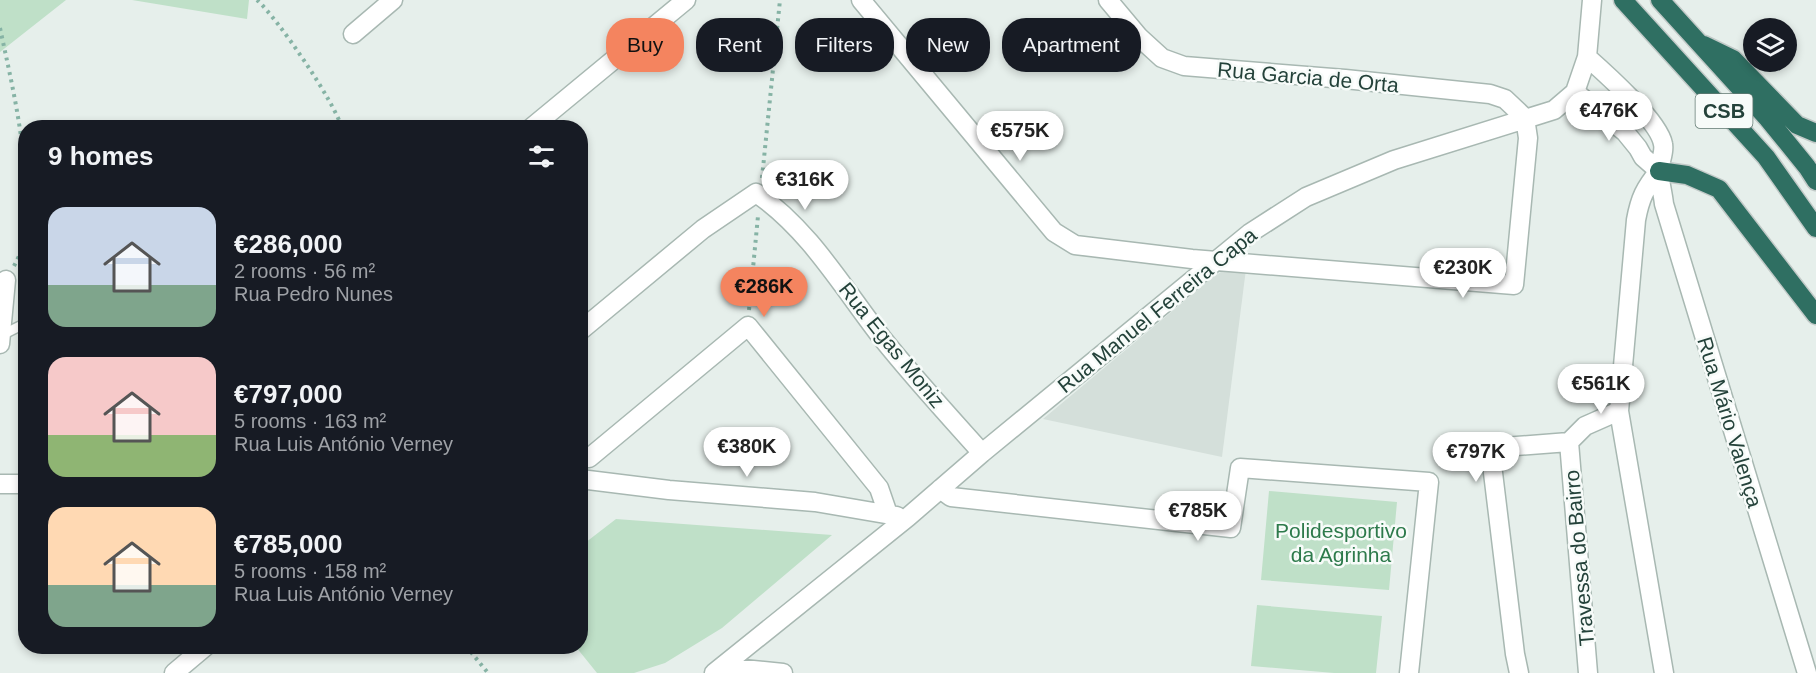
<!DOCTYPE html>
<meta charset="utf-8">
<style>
:root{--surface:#171b24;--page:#242831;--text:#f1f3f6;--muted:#9ea1a6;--accent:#f4845f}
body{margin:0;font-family:Helvetica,sans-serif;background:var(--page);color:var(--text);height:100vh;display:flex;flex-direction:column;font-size:22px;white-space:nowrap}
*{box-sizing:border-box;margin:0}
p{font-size:20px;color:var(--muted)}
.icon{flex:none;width:33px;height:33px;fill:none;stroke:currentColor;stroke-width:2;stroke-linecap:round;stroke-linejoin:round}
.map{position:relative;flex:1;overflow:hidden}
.details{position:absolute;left:18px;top:120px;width:570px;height:534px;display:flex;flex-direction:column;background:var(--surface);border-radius:24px;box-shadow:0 3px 9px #0003}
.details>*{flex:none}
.top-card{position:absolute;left:606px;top:18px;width:570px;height:54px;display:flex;gap:12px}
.controls{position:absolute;left:1743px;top:18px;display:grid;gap:12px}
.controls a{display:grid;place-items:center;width:54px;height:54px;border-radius:50%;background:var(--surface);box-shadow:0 3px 9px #0003;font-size:30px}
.price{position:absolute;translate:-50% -51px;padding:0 14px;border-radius:21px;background:#fff;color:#222;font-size:20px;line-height:39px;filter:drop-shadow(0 2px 3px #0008)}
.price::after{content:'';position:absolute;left:50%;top:36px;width:18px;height:14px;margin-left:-9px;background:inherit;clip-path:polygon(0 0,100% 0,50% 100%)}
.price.on{background:var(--accent);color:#111}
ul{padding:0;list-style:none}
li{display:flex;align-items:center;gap:18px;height:150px;padding:0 30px}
li span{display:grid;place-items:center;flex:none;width:168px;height:120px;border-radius:18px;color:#555}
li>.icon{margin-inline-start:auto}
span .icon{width:72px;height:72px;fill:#fffc;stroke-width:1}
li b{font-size:26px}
h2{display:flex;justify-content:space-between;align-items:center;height:72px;padding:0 30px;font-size:26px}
.pill{padding:0 21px;border-radius:24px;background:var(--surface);box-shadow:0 3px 9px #0003;font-size:21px;line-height:54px}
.pill.on{background:var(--accent);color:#111}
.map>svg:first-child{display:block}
.built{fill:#d4dfda}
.green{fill:#bfe0c8}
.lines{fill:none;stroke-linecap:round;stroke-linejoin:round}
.lane-casing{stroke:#a8b8b2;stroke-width:12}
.street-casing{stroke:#a8b8b2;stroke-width:21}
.highway-casing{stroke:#c2cac8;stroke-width:21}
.path{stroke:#86b3a5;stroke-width:4;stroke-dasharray:3 4.5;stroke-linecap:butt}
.lane{stroke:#fff;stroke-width:9}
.street{stroke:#fff;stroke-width:18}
.highway{stroke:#2f6f62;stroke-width:18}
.labels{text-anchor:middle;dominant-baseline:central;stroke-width:5;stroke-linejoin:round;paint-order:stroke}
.shield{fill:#f7fbf9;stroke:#637a73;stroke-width:1.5}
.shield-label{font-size:20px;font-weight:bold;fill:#24423a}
.street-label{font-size:21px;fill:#24423a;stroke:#f7fbf9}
.park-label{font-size:21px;fill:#2d7a4b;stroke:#f7fbf9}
</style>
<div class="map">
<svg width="1816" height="673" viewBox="0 0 1816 673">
<rect width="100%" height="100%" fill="#e6efeb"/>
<path class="built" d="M1246,269l-24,188 -179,-38 169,-141 9,-6z"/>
<path class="green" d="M0,0h66l-66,52z
M132,0h117l-2,19z
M1269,491l128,11 -8,88 -128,-10z
M616,519l216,16 -110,93 -57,35 -31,10h-37l-21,-26 4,-1 1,-100z
M1257,605l125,11 -6,57h-42l-83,-7z"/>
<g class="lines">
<defs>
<path id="lane" d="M2,335l24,-12"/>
<path id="street" d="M861,0l193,232 21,13 117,14 322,26 14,-147 -3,-20 -20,-19 -15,-5 -145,-15 -161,-13 -22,-8 -23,-21 -31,-37
M353,34l40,-34
M1587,57c18,16 72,64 76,87 2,9 -4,19 -4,28 1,11 4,22 5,32l143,469
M1575,92l50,40 13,16 5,9 16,14
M531,128l155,-128
M1659,171c-14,17 -19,27 -23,49l-17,191 45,262
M580,331l123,-102 53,-36c53,36 87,95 126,145 32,40 66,77 100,115
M0,344l6,-64
M1569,442l19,231
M589,458l159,-132 131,162 9,26
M580,479l89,11 146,12 82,14
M0,484h26
M940,489l11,8 280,31 9,-60 189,14 -20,191
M723,667l60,6
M174,673l32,-27
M714,673l194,-156 74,-64 268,-220 56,-36 88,-37 160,-50 21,-18 12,-35 5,-57
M1519,673l-4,-19 -25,-206 79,-6 16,-16 34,-15"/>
<path id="highway" d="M1623,0l143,157 50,71
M1660,0l108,119 39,48 9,14
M1704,45l29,14 64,66 19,8
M1659,171l28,4 32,14 97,126"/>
</defs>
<use href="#lane" class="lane-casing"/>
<use href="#street" class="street-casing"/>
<use href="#highway" class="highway-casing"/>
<path class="path" d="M257,0c21,19 77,101 85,128
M0,28c12,56 23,103 26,160
M762,178l18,-178
M14,266l7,-14 5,-16
M749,310l9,-94
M466,646l22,27"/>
<use href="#lane" class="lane"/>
<use href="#street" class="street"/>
<use href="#highway" class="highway"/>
</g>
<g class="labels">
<rect class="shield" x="1695.5" y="94" width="57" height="34" rx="4.5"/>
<g class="shield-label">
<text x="1724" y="111">CSB</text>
</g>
<g class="street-label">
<text transform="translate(1308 77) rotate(5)">Rua Garcia de Orta</text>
<text transform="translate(1157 310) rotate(-39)">Rua Manuel Ferreira Capa</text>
<text transform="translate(892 345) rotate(51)">Rua Egas Moniz</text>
<text transform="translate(1730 422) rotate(73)">Rua Mário Valença</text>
<text transform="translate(1579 558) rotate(-95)">Travessa do Bairro</text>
</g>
<g class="park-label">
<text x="1341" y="530">Polidesportivo<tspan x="1341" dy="24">da Agrinha</tspan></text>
</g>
</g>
</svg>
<div class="controls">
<a><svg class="icon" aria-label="layers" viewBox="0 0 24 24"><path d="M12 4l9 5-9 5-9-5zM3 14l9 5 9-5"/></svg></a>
</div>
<b class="price" style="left:1609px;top:142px">€476K</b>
<b class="price" style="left:1020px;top:162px">€575K</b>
<b class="price" style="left:805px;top:211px">€316K</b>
<b class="price" style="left:1463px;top:299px">€230K</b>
<b class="price on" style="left:764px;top:318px">€286K</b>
<b class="price" style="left:1601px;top:415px">€561K</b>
<b class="price" style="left:747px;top:478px">€380K</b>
<b class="price" style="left:1476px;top:483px">€797K</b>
<b class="price" style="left:1198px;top:542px">€785K</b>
<div class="top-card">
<a class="pill on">Buy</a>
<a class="pill">Rent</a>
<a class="pill">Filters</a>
<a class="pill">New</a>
<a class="pill">Apartment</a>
</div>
<section class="details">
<h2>9 homes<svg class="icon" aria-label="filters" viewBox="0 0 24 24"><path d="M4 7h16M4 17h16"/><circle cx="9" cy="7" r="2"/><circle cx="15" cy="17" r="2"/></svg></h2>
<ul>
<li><span style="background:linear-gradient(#c9d6e8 65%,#7fa58c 0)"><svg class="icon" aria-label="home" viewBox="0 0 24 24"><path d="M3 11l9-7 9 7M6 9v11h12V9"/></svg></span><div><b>€286,000</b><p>2 rooms · 56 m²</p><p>Rua Pedro Nunes</p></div></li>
<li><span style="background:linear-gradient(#f6c9c9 65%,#8fb573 0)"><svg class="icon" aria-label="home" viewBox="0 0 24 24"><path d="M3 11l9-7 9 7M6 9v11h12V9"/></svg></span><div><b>€797,000</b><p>5 rooms · 163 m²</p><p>Rua Luis António Verney</p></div></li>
<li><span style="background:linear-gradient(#ffd9b3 65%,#7fa58c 0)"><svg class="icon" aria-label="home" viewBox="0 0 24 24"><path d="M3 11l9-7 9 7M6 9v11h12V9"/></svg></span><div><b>€785,000</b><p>5 rooms · 158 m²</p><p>Rua Luis António Verney</p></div></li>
</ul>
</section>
</div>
